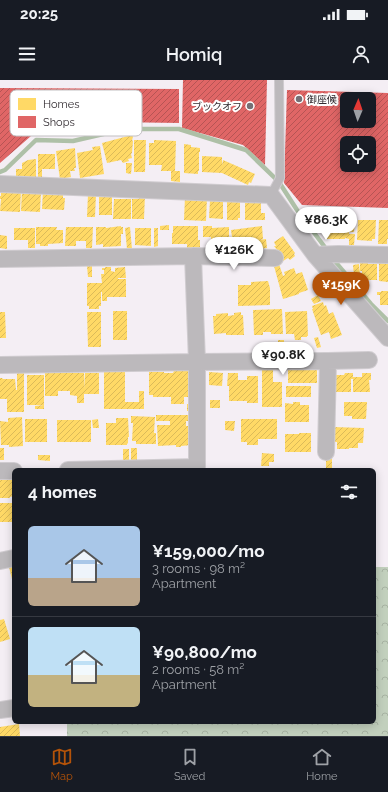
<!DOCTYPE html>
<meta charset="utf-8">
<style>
:root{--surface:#171b24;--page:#20242c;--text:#f1f3f6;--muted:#9ea1a6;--line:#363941;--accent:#b45309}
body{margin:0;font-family:Raleway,"Noto Sans JP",sans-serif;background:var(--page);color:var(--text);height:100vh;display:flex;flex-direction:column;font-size:15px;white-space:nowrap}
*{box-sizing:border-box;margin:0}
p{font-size:13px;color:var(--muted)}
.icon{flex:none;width:22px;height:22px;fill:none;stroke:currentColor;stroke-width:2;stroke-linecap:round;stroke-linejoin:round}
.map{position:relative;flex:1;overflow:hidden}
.details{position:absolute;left:12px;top:388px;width:364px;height:256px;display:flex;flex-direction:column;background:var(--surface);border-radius:6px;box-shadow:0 2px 10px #0003}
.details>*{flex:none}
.needle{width:26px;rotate:2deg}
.tools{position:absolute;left:340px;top:12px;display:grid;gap:8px}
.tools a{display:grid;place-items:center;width:36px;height:36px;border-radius:6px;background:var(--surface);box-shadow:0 2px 10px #0003;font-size:20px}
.price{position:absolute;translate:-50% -34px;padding:0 9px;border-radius:14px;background:#fff;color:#222;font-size:13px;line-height:26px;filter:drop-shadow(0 1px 2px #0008)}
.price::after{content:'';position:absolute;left:50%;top:24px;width:12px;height:9px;margin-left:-6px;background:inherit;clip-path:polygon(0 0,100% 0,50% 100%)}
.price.selected{background:var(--accent);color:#fff}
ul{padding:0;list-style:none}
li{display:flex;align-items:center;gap:12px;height:100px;padding:0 16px}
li+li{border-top:1px solid var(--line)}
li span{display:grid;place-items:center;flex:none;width:112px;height:80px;border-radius:6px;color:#555}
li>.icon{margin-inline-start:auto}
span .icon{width:48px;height:48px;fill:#fffc;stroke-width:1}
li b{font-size:17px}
h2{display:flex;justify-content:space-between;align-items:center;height:48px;padding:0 16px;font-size:17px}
.status{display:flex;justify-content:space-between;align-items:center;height:28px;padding:0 20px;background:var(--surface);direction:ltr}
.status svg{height:11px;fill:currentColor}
header{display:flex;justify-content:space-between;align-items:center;height:52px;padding:0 16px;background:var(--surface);font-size:18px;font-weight:600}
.tabs{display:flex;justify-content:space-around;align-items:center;height:56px;border-top:1px solid var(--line);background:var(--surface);font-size:11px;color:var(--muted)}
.tabs a{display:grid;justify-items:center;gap:2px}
.tabs .selected{color:var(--accent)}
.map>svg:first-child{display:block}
.forest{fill:url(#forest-crowns)}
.homes{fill:url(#homes-hatch)}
.shops{fill:url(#shops-hatch);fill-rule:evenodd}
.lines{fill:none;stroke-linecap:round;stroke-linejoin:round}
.stream{stroke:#aec0a7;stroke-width:4.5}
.lane-casing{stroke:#d0ccd0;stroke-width:10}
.street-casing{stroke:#d0ccd0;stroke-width:18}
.lane{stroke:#bcb9bc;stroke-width:8}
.street{stroke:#bcb9bc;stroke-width:16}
.poi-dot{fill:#756f75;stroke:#fff;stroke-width:1.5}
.labels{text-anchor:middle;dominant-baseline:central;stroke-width:4;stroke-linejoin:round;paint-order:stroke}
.poi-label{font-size:10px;fill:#312b30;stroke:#fff;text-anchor:start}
.key{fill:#fff;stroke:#c1bfc1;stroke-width:1}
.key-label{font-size:11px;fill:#312b30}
</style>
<div class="status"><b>20:25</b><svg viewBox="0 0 49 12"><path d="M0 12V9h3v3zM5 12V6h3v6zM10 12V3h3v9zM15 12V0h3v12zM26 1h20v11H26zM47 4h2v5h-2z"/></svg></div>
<header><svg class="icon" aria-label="menu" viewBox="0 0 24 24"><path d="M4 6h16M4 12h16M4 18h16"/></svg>Homiq<svg class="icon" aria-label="person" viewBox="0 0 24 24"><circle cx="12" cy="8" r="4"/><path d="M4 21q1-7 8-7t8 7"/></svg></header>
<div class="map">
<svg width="388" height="656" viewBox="0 0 388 656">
<defs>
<pattern id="forest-crowns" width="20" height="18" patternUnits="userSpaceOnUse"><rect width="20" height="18" fill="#c2d0bd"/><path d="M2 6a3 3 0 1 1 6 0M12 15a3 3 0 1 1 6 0" fill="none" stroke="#a7b3a3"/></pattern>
<pattern id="homes-hatch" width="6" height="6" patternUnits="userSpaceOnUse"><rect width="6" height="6" fill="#ffd966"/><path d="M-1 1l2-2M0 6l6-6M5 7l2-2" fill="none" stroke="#dbba59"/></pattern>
<pattern id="shops-hatch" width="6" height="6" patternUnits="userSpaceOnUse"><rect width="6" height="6" fill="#e06666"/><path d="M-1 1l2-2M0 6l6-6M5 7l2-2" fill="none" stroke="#b65454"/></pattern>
</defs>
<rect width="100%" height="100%" fill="#f4eef4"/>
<path class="forest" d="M374,487h14v169h-321v-14h307z"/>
<path class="homes" d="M132,55l1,2 -1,3 1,1 -1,12 -1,1 1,4 -4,1 1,2 -6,2 -2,-3 -14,3 -5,-20z
M134,60h12l-1,32h-11z
M154,60l22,1 -1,30h5v11l-9,-1v-10h-10l1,-6h-13v-22h5z
M184,64l7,1v2l9,1v4h-1v19h-1v3l-14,-1z
M100,66l4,28 -24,4 -3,-25 16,-3 -1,-3z
M75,68l1,20h-2l1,3h-5l1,6 -11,2 -4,-28z
M38,74h17v15h-13v9h-4z
M202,76l20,1v8l1,-5 32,14 -4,9 -2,-1 -1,3 -26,-12 -20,-1z
M36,79v18h-20v-8h6v-6l6,-3z
M126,83h6l-1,11 -5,-1z
M9,110h12l-1,22 -20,-1 1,-12h-1v-3h1v-3h8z
M22,110l19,1 -1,21 -19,-1z
M43,110l20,4v4h2l-1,12 -22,-1z
M88,114h8l-1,23h-8z
M139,114h6l-1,25h-12v-20h7z
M99,116l13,1v18h-13z
M185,117h22l-1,24 -22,-1z
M227,118h13v20h-2v2h-11z
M114,119h17v20h-18z
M210,120h13v19l-14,-1z
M245,121h16v12h4v7h-20z
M327,139l28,1 -1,12h-5v2h6l-1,11h-5v-6l-4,-1v1h-19z
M358,140h18l-1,19h-3v2l-15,-1z
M379,140h9v19h-1v5h-9z
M169,145v5h-9v-4z
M121,146v1h2v7h-2v12l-18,1v-3l-7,1v-18h10v1z
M173,146h25v14h2v8h-13v-4h-15v-11h1z
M203,146h9v2l17,-1v23l-10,1v-5h-3v-7h-5v-2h-8z
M262,146l1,13 -4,1 7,-1 1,9 -7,1v-6l-18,2v-4l-9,2 -2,-13z
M36,147h21l-1,3h7v13l-15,1v2h-8v-2h-4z
M66,147h27l-1,21h-6v-7h-10v5h-11z
M130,147l2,22h-5l-2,-21z
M14,148h21v20h-7v-8h-14z
M135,148h16v18l-16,-1z
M154,148h4v18l-4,1z
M0,155l7,1v13l-7,-1z
M283,156l12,17 -1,1 1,2 -5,4 -2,-2 -5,3 -3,-5 1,-1 -7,-9h2l-2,-4z
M368,181v3h9v16h-15v-9h-2v-9z
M379,182l9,1v19l-9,-1z
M279,184l4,12 2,-1 -1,-3 10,-4 2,6 6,-2 6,18 -9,3v1l-16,5 -9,-33z
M359,184l1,11 -6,1 -1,-11z
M87,186h5v11h-4z
M105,187h6v4l4,1v-4l10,-1 1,11h-8v1h8v18h-19v4h-5v-9h-1v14h-2v3h-10v-3h-2v-23h15l-1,-9h3v-4h1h-3v-2h3z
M268,201l2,7v17l-32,1v-21h13v-3z
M381,211h7v14h-8v-10h-3v-3h4z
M318,215l3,6 -7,3 -3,-5z
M323,222l1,4 2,-1 3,9 4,-2 9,23 -11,4 -2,-7 -8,3 -9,-26h1l-1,-3z
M282,229l1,25h-12v-2h-8v3h-9l-1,-25z
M113,231h14v29h-14z
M307,231l1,25h-1v1h-6v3h-6l-1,-6h-8l-1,-22z
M0,232h5l1,26h-6z
M87,232h14v35h-13z
M241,232v3h2l1,20h-18v-2l-12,1 -1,-18h3v-2l12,-1v3l6,-1v-2z
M318,257l3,10 -4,1 -3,-10z
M278,260h6v10h-6z
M104,288h21v34h14v-11h5v18h-40z
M288,289l29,1v13h-29z
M17,290h7v42h-17v-13h-7v-21h3l-1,1h13l1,11h1z
M262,290h11v12h9v25h-20z
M174,291h17v15h-2v11h-5v7h-13v-7h-18v-2h-4v-23h15v1h9z
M45,292h25v1h14v16l1,-16h14v21h-15v9h-7v-7l-7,-1v-4h-12v5h-13z
M209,292l14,1 -1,13 -13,-1z
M228,293h10v7h9v-4h11v27h-11v-2h-18v-15h-2z
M345,293h8v4h9v-4h9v7h-2l1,12h-17v-13h-2v13h-16v-17h9z
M27,295h17v30h-17z
M286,306h25v11h-25z
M210,320h10v8h-10z
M293,322h7v3h9v17h-24v-19l8,1z
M344,322h23l-1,17h-14v-3h-8z
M187,324h5v7h-5z
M44,325v4h-9v-3z
M156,335h35v6h-5v5h4l1,19 -10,1v1h-5v-2l-18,1 -1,-21h13v-4h-14z
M131,336l24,1 -1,16h2v11h-20v-3h-4l1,-18h-2z
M22,337l1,29 -14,1v-2h-8l-1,-24 8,1v-4z
M116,338h12l1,19h-1v7l-1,-1v2h-21v-22h10z
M25,339h22v23h-22z
M98,339l1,9h-6l-1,-8z
M241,339h36v20h-19v6h-11v-3h-6z
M57,340h34v22h-34z
M225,341h10l-1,10 -9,-1z
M333,347l31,1 -1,15h-5v5h-9v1h-12v-7h-4z
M299,353h12v19h-26v-18h14z
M0,368h4v12h-4z
M131,368h6v12h-6z
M123,369h6v11h-6z
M262,373l12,1v8h-5v4h-8z
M38,375h12v6l-12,-1z
M326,378h6v10h-6z
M0,397h6v3h8v16l-4,1v1h-10z
M0,423h12l1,19h-13z
M14,486v17h-1l-4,-16z
M4,539l6,20 -10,3v-22z
M19,644l1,12h-20v-9z"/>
<path class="shops" d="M183,0h84l-2,85 -22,-20 -61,-17z
M0,8l179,1v34l-68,-1 -36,14h-44l-31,27z
M287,10l101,3v115l-86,-3 -18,-22zM347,19h22v22h-22zM347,63h22v22h-22z"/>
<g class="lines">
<path class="stream" d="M0,92l5,-2 31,-30 37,1 52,-12h54l67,21 33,32 18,28 30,40
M332,178l39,46 17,17"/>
<defs>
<path id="lane" d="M271,115l9,-17 -1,-98"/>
<path id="street" d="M0,104l271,11 44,60 73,83
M315,175l23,-1 50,1
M0,179l193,-3 82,2
M0,285l197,-3 131,-1 41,-1
M326,372l2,-91
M68,390l129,-3v-105l-4,-106
M0,391h14
M0,481l14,-3
M0,630l14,-2"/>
</defs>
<use href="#lane" class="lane-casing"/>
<use href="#street" class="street-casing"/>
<use href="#lane" class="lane"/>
<use href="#street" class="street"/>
</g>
<g class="poi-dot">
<circle cx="299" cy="19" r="4"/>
<circle cx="250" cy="26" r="4"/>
</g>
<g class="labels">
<g class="poi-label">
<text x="307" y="19">御座候</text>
<text x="242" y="26" text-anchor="end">ブックオフ</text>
</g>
</g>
<rect x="10" y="10" width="132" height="46" rx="6" class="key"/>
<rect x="18" y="18" width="18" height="12" fill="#ffd966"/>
<rect x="18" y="36" width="18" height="12" fill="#e06666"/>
<g class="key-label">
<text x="43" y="28">Homes</text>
<text x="43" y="46">Shops</text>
</g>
</svg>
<div class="tools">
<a><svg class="needle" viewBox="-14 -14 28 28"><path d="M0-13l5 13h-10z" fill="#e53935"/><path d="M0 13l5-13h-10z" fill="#9ea1a6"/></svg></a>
<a><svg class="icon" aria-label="locate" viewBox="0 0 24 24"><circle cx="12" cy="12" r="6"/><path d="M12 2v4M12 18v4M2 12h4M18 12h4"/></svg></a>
</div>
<b class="price" style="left:326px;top:161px">¥86.3K</b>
<b class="price" style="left:234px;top:191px">¥126K</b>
<b class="price selected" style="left:341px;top:226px">¥159K</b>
<b class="price" style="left:283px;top:296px">¥90.8K</b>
<section class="details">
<h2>4 homes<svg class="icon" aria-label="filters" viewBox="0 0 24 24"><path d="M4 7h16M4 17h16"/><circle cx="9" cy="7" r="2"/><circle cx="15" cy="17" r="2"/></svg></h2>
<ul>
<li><span style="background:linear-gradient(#a9c7e8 65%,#b9a48a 0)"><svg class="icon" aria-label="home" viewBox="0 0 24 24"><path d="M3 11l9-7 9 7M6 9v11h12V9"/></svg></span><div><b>¥159,000/mo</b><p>3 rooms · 98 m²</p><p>Apartment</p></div></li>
<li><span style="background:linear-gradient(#bfe0f5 60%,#c2b280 0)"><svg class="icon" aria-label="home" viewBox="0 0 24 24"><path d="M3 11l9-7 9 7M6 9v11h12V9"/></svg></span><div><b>¥90,800/mo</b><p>2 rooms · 58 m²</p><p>Apartment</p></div></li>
</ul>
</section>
</div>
<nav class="tabs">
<a class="selected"><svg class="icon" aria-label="map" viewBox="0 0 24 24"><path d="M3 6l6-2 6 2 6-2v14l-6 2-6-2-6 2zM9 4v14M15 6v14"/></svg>Map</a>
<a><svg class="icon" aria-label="saved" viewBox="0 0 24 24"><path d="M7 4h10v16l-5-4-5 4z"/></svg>Saved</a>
<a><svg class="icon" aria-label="home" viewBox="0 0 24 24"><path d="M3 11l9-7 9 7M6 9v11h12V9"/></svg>Home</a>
</nav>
